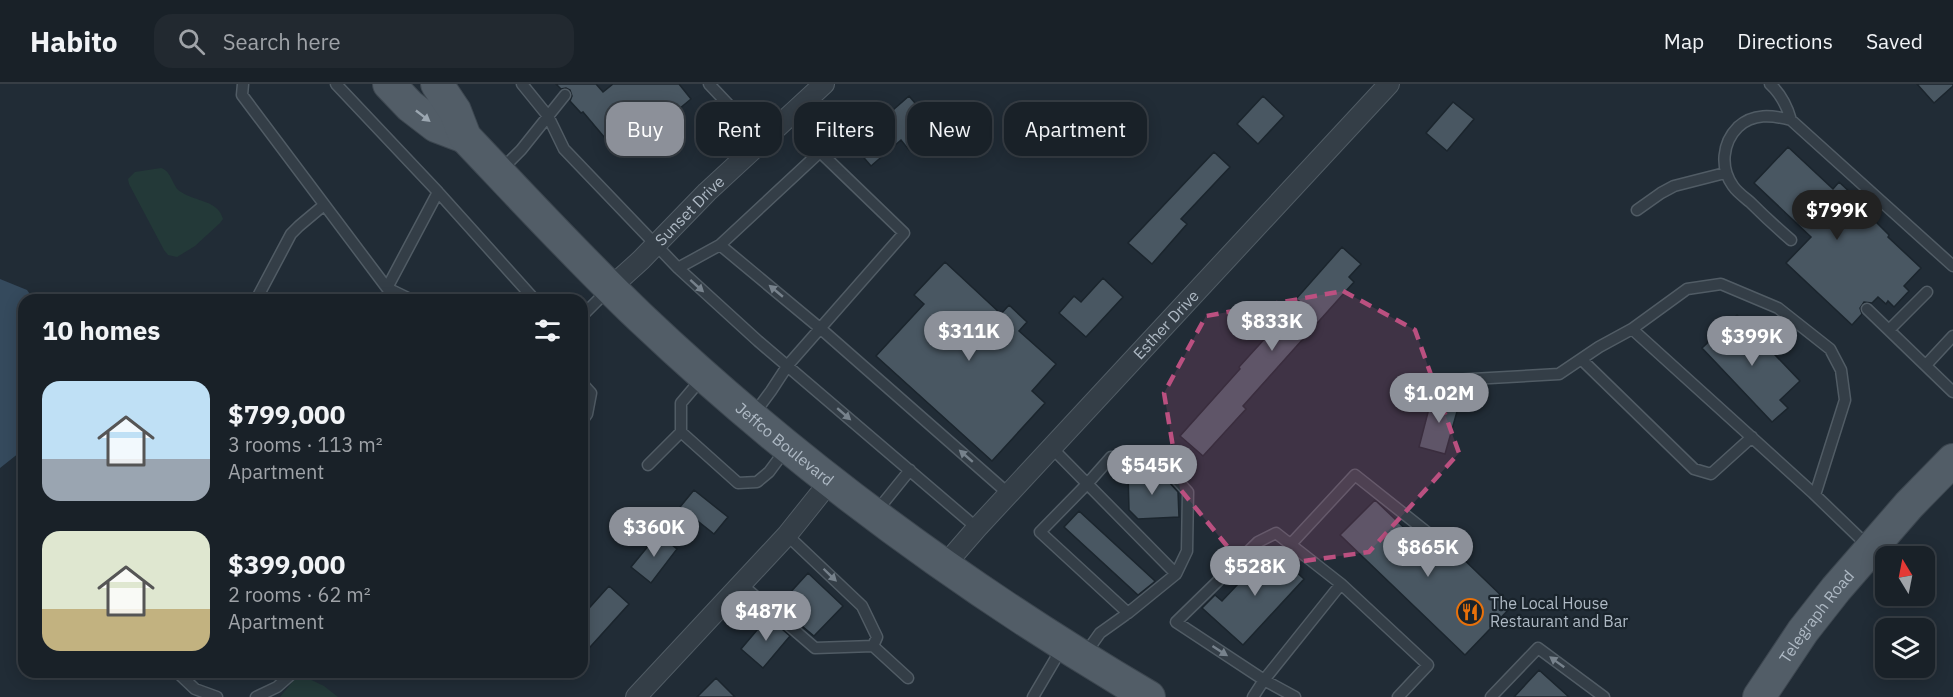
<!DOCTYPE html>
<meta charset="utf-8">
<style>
:root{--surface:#192128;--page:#222930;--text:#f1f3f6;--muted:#9fa3a8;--line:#373e45;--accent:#8c9099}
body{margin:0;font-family:"IBM Plex Sans",sans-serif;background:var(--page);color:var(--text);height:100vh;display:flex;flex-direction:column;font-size:22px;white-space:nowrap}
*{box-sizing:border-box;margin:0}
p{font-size:20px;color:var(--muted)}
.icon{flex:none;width:33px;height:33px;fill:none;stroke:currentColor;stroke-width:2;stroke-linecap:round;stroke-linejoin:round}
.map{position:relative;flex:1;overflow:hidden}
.sheet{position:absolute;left:18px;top:210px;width:570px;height:384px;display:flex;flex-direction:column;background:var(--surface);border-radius:18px;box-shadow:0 3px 15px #0003,0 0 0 2px var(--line)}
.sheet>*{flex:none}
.guide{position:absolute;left:606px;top:18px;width:570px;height:54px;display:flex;gap:12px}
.needle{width:39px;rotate:350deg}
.buttons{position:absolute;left:1875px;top:462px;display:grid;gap:12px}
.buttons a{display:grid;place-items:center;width:60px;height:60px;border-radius:12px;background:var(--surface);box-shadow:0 3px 15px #0003,0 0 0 2px var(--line);font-size:30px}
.price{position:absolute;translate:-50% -51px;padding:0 14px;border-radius:21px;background:var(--accent);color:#fff;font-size:20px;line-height:39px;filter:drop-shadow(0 2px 3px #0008)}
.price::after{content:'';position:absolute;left:50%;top:36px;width:18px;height:14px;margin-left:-9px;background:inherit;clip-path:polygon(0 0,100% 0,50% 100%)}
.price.selected{background:#222;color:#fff}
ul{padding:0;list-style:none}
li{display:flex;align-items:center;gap:18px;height:150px;padding:0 24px}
li span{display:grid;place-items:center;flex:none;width:168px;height:120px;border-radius:18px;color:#555}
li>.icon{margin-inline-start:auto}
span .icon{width:72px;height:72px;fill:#fffc;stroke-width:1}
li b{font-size:26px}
h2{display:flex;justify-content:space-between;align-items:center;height:72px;padding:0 24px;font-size:26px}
.chip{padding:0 21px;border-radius:18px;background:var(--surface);box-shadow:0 3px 15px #0003,0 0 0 2px var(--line);font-size:21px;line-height:54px}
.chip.selected{background:var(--accent);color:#fff}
header{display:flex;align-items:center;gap:36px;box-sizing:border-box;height:84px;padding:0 30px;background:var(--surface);border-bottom:2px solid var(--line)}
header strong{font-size:28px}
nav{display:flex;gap:33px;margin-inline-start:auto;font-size:21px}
.search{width:420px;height:54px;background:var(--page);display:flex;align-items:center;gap:15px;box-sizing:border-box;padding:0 21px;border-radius:18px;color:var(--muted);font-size:22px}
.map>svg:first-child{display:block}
.green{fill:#233938}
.water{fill:#354a5d}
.building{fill:#495762;stroke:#1b252d;stroke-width:1.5}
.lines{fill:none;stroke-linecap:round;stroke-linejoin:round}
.service-casing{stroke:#515c65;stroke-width:13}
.minor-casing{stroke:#515c65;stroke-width:22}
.primary-casing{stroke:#3d4750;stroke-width:34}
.service{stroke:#343e47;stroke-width:10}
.minor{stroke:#343e47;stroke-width:20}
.primary{stroke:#525d67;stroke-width:32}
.oneway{fill:#9ca7b1}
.oneway2{fill:#77828c}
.marked{fill:#bb5080;fill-opacity:0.2;stroke:#bb5080;stroke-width:4.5;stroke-dasharray:12 8;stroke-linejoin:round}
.labels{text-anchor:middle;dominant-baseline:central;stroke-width:4.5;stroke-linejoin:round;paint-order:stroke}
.street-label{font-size:16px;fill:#aeb9c4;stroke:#19232b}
.poi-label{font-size:16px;fill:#aeb9c4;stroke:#19232b;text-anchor:start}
</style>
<header>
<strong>Habito</strong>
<div class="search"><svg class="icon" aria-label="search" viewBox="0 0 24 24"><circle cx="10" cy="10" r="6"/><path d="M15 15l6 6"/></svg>Search here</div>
<nav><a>Map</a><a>Directions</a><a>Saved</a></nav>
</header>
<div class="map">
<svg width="1953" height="613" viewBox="0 0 1953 613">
<rect width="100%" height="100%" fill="#212c36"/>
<path class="green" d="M161,84c11,3 11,19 20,24 15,10 37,8 42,27l-3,4 -25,23 -18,11 -9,-2 -4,-5 -35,-66 -1,-5 7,-7z
M299,590l25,12 14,11h-58z"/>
<path class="water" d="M0,195l27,11 7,10h-10v149l-24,19z"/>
<path class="building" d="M556,0h40l7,8 10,-8h66l12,15 -70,58 -38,-45 -2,1 -11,-12 2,-5 -2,-6 -4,-2 -5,1z
M1917,0h36v2l-19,17z
M909,12l18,21 -13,10 9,11 -14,12 -8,-10 -30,26 -18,-21z
M1263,12l21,20 -26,28 -21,-20z
M1453,18l21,17 -27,32 -21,-18z
M1788,63l45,42 6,-7 14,13 -6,6 25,23 3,-3 14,14 -1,2 33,31 -17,18 5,5 -15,16 -6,-6 -2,3 -8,-7 -6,6 -8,-1 -4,6 2,6 -10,11 -66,-62 25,-26 -57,-54z
M1214,68l16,15 -49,52 6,5 -35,40 -24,-21z
M1342,163l19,17 -12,13 5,5 -111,124 3,3 -43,47 -23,-20 60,-67 -1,-2 60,-66 -3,-2z
M945,178l56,52 8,-9 18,17 -8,9 37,33 -24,27 13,12 -53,58 -116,-105 48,-52 -10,-9z
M1103,194l20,19 -37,40 -27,-24 15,-17 7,6z
M1737,231l63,66 -20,19 8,8 -16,14 -70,-74z
M1433,309l27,8 -15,53 -26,-7z
M1159,387l19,21 1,25 -41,2 -9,-9 -1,-37z
M694,406l34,27 -14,17 -34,-27z
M1375,416l64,61 13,-13 60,58 -47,49 -125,-120z
M1079,427l76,70 -2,2 -15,12 -74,-68z
M658,450l19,15 -26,34 -20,-16z
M1271,465l33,30 -61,66 -41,-37 13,-13 7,6z
M808,489l35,33 -29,30 -36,-30z
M609,502l20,18 -47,52v-40z
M768,533l22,19 -27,32 -22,-19z
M1539,586l30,27h-55z
M716,594l19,19h-38z"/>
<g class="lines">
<defs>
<path id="service" d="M243,0l-1,11 145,193 51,-96
M336,0l102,108 97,108
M522,0l26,32 16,33 114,119 80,73 219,187
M709,0l53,56
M1770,0c11,10 17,22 21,36
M501,86l20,-20 44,-55
M1637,126l24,-17 13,-7 51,-13
M1791,156c-14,-12 -28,-25 -41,-38 -6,-5 -13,-10 -17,-16 -13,-18 -11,-43 5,-59 15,-14 34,-12 53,-7l162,146
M720,161l101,84 189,166
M678,184l42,-23 100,-93 84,81 -116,132 -17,26 -17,23
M387,204l25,12
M256,216l35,-66 8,-8 25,-21
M1867,225l86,83
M582,232l26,-26
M1632,245l181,164 55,53
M1889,246l38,-38
M1581,275l113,110 17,5 41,-37
M1926,281l27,-29
M703,293l-22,26v29l57,51 19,-1 12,-10 17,-23
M1454,296l105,-6 40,-27 33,-18 55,-40 34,-5 57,24 52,41 11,21 4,30 -30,95
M582,299l9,10 -4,21 -5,7
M1052,364l124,126 -48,39 -28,20 -15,21
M648,381l33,-33
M876,428l34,-42
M787,451l75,71 15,31 -4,9
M1290,461l65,-70 78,62
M741,500l74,64 58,-2 35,32
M1341,500l87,81 -30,32
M1128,529l-88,-81 48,-49 23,-26 47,2 30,33 -1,59 -11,23
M177,588l18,17 22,8
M256,613l21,-10 17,-15
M1033,613l30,-51
M1253,613l11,-17 77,-96 -65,-51 -18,9 -82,80 88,58 31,17
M1491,613l47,-49 66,49"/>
<g id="minor">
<path id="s1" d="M610,204l31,-28 66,-68 117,-108"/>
<path id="s2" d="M944,482l33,-38 412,-444"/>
<path d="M636,613l151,-162 44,-55"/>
</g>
<g id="primary">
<path d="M389,0l21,22 26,20 29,11"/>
<path id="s3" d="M437,0l18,27 10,26c58,61 115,123 176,181 154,146 326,272 508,379"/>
<path id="s4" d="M1759,613l44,-66 33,-42 73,-84 44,-45"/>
</g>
</defs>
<use href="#service" class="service-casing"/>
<use href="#minor" class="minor-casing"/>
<use href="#primary" class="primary-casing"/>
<use href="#service" class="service"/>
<use href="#minor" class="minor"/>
<use href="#primary" class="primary"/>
</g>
<defs><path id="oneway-solid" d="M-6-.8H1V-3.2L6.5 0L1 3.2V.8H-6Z" transform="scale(1.5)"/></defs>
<use class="oneway" href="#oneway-solid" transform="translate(423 32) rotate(38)"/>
<g class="oneway2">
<use href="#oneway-solid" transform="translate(697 202) rotate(42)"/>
<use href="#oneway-solid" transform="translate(776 207) rotate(-140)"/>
<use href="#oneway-solid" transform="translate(844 330) rotate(41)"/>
<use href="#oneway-solid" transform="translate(966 372) rotate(-139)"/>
<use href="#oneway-solid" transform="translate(830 491) rotate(44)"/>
<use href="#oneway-solid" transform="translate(1220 567) rotate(33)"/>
<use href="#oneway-solid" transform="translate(1557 578) rotate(-144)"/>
</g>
<path class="marked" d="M1343,207l72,39 44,123 -90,99 -123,17 -66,-80 -16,-96 42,-77z"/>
<defs>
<symbol id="restaurant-ring" viewBox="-11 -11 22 22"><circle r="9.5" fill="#19232b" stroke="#e8710a" stroke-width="1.5"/><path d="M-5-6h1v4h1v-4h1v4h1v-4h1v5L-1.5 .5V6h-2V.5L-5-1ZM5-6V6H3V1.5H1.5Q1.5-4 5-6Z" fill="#e8710a"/></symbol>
</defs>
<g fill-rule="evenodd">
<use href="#restaurant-ring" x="1455" y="513" width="30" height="30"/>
</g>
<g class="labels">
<g class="street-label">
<text stroke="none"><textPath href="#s1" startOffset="111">Sunset Drive</textPath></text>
<text stroke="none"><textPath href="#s2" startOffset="328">Esther Drive</textPath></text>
<text stroke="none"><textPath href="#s3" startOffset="504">Jeffco Boulevard</textPath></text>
<text stroke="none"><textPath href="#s4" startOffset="99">Telegraph Road</textPath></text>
</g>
<g class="poi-label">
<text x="1490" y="519">The Local House<tspan x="1490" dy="18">Restaurant and Bar</tspan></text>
</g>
</g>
</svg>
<div class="buttons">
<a><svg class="needle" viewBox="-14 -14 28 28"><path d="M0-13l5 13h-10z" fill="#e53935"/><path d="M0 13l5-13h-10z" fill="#9fa3a8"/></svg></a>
<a><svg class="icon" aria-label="layers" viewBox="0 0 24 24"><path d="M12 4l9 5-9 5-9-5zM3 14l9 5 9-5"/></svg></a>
</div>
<b class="price selected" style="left:1837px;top:157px">$799K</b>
<b class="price" style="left:1272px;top:268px">$833K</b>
<b class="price" style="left:969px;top:278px">$311K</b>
<b class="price" style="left:1752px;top:283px">$399K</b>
<b class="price" style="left:1439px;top:340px">$1.02M</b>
<b class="price" style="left:1152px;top:412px">$545K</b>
<b class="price" style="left:654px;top:474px">$360K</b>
<b class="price" style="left:1428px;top:494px">$865K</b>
<b class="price" style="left:1255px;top:513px">$528K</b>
<b class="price" style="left:766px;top:558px">$487K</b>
<div class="guide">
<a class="chip selected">Buy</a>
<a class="chip">Rent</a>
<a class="chip">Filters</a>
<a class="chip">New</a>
<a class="chip">Apartment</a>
</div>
<section class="sheet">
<h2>10 homes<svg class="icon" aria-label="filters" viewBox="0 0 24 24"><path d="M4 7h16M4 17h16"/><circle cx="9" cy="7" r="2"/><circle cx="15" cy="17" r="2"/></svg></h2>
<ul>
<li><span style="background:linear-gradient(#bfe0f5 65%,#9aa5b1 0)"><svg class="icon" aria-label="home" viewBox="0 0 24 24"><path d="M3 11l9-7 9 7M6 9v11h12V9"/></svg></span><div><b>$799,000</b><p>3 rooms · 113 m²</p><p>Apartment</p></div></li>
<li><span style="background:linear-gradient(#dfe7d0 65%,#c2b280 0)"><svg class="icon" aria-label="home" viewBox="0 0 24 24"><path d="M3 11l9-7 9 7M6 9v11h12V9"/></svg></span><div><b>$399,000</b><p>2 rooms · 62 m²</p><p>Apartment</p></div></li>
</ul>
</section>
</div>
